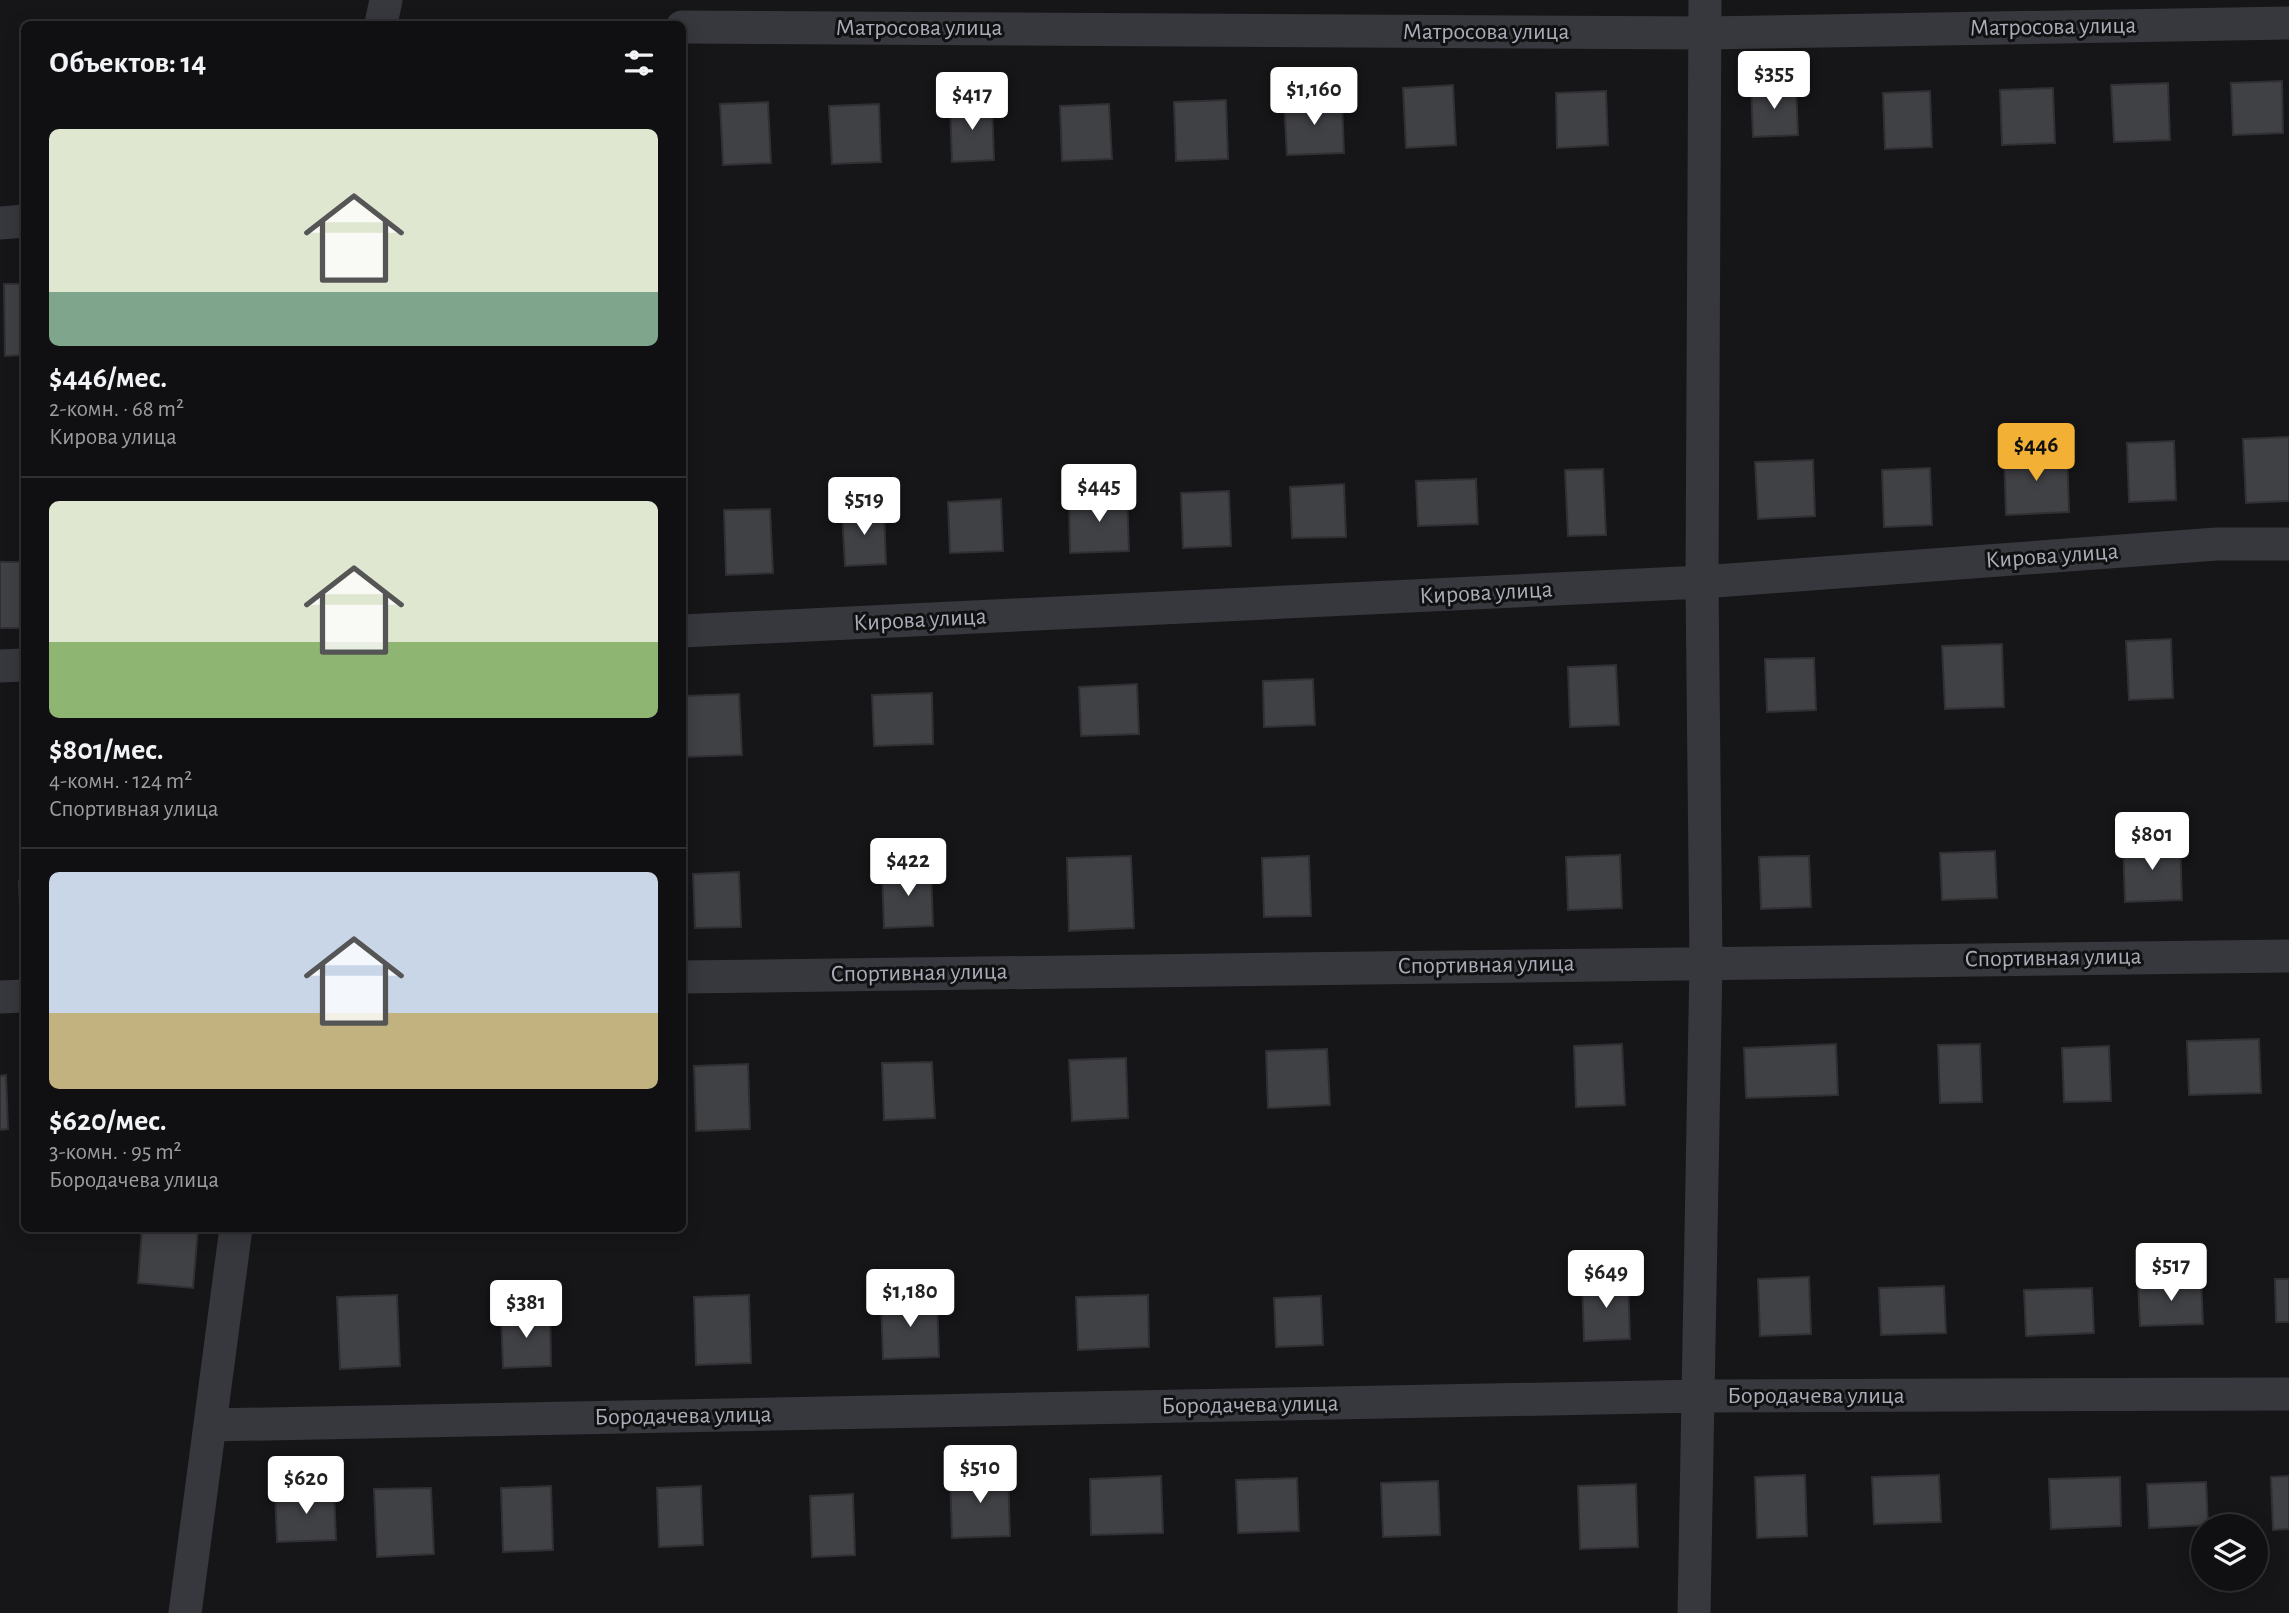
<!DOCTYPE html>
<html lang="ru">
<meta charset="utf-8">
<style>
:root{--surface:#101012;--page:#19191b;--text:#f1f3f6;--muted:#9c9d9f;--line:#303032;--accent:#f2b134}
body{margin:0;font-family:"Alegreya Sans",sans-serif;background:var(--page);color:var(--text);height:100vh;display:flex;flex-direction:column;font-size:26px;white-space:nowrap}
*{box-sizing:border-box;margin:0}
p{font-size:23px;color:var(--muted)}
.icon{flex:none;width:38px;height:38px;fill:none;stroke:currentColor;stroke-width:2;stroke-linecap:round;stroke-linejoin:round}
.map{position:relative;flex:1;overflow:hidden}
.details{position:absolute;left:21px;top:21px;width:665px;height:1211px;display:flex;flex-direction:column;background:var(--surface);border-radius:10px;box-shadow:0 4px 18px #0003,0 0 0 2px var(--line)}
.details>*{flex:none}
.controls{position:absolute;left:2191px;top:1514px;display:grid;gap:14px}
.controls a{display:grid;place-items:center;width:77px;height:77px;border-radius:50%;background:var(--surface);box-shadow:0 4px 18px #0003,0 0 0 2px var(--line);font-size:35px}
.price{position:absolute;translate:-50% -60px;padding:0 16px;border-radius:7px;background:#fff;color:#222;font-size:23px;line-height:46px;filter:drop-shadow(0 2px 4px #0008)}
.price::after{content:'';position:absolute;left:50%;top:42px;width:21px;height:16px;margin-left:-10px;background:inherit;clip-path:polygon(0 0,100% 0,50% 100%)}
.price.current{background:var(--accent);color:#111}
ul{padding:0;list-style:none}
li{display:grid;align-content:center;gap:14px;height:371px;padding:0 28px}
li+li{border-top:2px solid var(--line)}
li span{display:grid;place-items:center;height:217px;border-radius:10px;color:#555}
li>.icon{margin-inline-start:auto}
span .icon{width:126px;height:126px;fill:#fffc;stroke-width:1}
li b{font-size:30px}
h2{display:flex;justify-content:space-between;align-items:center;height:84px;padding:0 28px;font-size:30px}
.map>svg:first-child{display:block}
.building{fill:#404145;stroke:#303034;stroke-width:2}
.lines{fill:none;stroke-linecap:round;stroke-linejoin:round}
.minor{stroke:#37383d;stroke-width:33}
.labels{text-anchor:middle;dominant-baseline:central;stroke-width:6;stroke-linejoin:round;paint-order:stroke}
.street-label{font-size:24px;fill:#a8adb8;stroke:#111113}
</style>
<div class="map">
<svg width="2289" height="1613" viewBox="0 0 2289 1613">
<rect width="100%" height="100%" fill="#161618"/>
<path class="building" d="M2282,81l1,52 -50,2 -2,-52z
M2168,83l2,57 -56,2 -3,-57z
M1453,85l3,60 -50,3 -3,-60z
M1796,86l2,49 -45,2 -2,-49z
M2053,88l2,55 -53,2 -2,-55z
M1606,91l2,54 -51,3 -1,-55z
M1930,91l2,56 -47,2 -2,-56z
M1226,100l2,59 -52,2 -2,-59z
M1342,100l2,53 -57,2 -3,-53z
M768,102l3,61 -48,2 -3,-61z
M992,102l2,58 -42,2 -2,-58z
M879,104l2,58 -49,2 -3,-58z
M1109,104l3,55 -50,2 -2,-55z
M4,284h20v71l-19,1z
M2289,437v64l-43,2 -3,-64z
M2174,441l2,59 -47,2 -2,-59z
M2067,451l2,61 -63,3 -2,-62z
M1813,460l2,56 -57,3 -3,-57z
M1930,468l2,57 -48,2 -2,-57z
M1603,469l3,66 -38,1 -3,-66z
M1476,479l2,45 -60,2 -2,-45z
M1344,484l2,53 -54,1 -2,-51z
M1229,491l2,55 -48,2 -2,-55z
M1127,494l2,57 -59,2 -1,-56z
M1001,499l2,52 -53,2 -2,-51z
M770,509l3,64 -47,2 -2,-65z
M884,509l2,55 -41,2 -3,-55z
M0,562h24v66h-24z
M2171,639l2,59 -44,2 -3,-59z
M2002,644l2,63 -59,2 -3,-63z
M1814,658l2,52 -49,2 -2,-53z
M1616,665l3,60 -49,2 -2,-60z
M1313,679l2,46 -51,2 -1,-46z
M1137,684l2,50 -58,2 -2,-49z
M932,693l1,51 -59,2 -2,-51z
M739,694l3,61 -58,2 -2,-61z
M2180,841l2,59 -57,2 -2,-59z
M1995,851l2,47 -55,2 -2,-47z
M1620,855l2,53 -54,2 -2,-53z
M1131,856l3,72 -65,3 -2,-73z
M1309,856l2,60 -47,1 -2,-59z
M1809,856l2,51 -50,2 -2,-52z
M931,869l2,57 -49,2 -2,-57z
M739,872l2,55 -46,1 -2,-54z
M19,881h5v79l-2,1z
M2259,1039l2,54 -72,2 -2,-54z
M1622,1044l3,61 -49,2 -2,-61z
M1836,1044l2,51 -92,3 -2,-50z
M1980,1044l2,58 -42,1 -2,-58z
M2109,1046l2,55 -47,1 -2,-54z
M1327,1049l3,56 -62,3 -2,-57z
M1126,1058l2,60 -56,3 -3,-61z
M932,1062l3,56 -51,2 -2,-57z
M748,1064l2,65 -54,2 -2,-65z
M6,1075l2,54 -8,1v-54z
M142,1228h56l-5,60 -55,-5z
M1809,1277l2,57 -51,2 -2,-57z
M1628,1279l2,60 -46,2 -2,-61z
M2201,1279l2,45 -63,2 -2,-44z
M2275,1279h14v43h-13z
M1944,1286l2,47 -65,2 -2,-47z
M2092,1288l2,45 -68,3 -2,-46z
M397,1295l3,71 -60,3 -3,-72z
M749,1295l2,68 -55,2 -2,-68z
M1148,1295l1,52 -71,3 -2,-53z
M1321,1296l2,49 -47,2 -2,-49z
M937,1300l2,57 -56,2 -2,-57z
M550,1312l1,54 -48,2 -2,-54z
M1008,1472l2,64 -58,2 -2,-64z
M1805,1475l2,61 -50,2 -2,-61z
M1939,1475l2,47 -67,2 -2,-47z
M1161,1476l2,57 -72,2 -1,-56z
M2289,1476v53l-16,1 -2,-53z
M2120,1477l1,49 -70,3 -2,-50z
M1297,1478l2,53 -61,2 -2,-53z
M1438,1481l2,54 -57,2 -2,-54z
M2206,1482l2,43 -59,3 -2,-44z
M1636,1484l2,63 -58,2 -2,-63z
M551,1486l2,64 -50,2 -2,-64z
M701,1486l2,59 -44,2 -2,-59z
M431,1488l3,66 -57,3 -3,-68z
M334,1489l2,51 -59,2 -2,-51z
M853,1494l2,61 -43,2 -2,-61z"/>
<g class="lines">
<path class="minor" d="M381,24l5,-24
M682,27l1024,6 583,-10
M0,223l24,-2
M682,631l1020,-49 515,-38h72
M0,666l24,-1
M682,977l1607,-21
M0,997l24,-1
M210,1425l1489,-29 590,-2
M185,1613l51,-385
M1694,1613l12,-651 -4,-380 3,-582"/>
</g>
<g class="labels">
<g class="street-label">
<text transform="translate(2053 27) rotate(-1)">Матросова улица</text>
<text x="919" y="28">Матросова улица</text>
<text x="1486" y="32">Матросова улица</text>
<text transform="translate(2052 556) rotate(-4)">Кирова улица</text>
<text transform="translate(1486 593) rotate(-3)">Кирова улица</text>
<text transform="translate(920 620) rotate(-3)">Кирова улица</text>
<text transform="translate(2053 958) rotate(-1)">Спортивная улица</text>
<text transform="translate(1486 965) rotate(-1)">Спортивная улица</text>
<text transform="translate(919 973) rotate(-1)">Спортивная улица</text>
<text x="1816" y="1396">Бородачева улица</text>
<text transform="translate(1250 1405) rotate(-1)">Бородачева улица</text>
<text transform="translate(683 1416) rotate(-1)">Бородачева улица</text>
</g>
</g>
</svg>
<div class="controls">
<a><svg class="icon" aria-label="layers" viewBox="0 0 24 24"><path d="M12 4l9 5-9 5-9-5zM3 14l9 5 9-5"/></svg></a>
</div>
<b class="price" style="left:1774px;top:111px">$355</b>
<b class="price" style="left:1314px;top:127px">$1,160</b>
<b class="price" style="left:972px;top:132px">$417</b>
<b class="price current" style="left:2036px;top:483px">$446</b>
<b class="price" style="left:1099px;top:524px">$445</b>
<b class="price" style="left:864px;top:537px">$519</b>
<b class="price" style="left:2152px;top:872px">$801</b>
<b class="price" style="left:908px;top:898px">$422</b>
<b class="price" style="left:2171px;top:1303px">$517</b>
<b class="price" style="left:1606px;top:1310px">$649</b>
<b class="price" style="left:910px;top:1329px">$1,180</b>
<b class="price" style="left:526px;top:1340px">$381</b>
<b class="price" style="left:980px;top:1505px">$510</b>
<b class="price" style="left:306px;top:1516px">$620</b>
<section class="details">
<h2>Объектов: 14<svg class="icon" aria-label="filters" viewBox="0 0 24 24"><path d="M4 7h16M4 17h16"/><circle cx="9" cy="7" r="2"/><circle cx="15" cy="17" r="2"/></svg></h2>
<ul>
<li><span style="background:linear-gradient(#dfe7d0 75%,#7fa58c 0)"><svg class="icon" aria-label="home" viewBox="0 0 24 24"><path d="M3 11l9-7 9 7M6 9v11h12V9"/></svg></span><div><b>$446/мес.</b><p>2-комн. · 68 m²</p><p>Кирова улица</p></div></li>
<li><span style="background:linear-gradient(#dfe7d0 65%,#8fb573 0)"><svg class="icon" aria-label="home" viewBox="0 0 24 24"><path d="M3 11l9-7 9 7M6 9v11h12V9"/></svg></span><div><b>$801/мес.</b><p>4-комн. · 124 m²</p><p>Спортивная улица</p></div></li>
<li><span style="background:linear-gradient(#c9d6e8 65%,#c2b280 0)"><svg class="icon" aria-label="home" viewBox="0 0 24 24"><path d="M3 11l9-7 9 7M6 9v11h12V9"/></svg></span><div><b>$620/мес.</b><p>3-комн. · 95 m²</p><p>Бородачева улица</p></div></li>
</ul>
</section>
</div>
